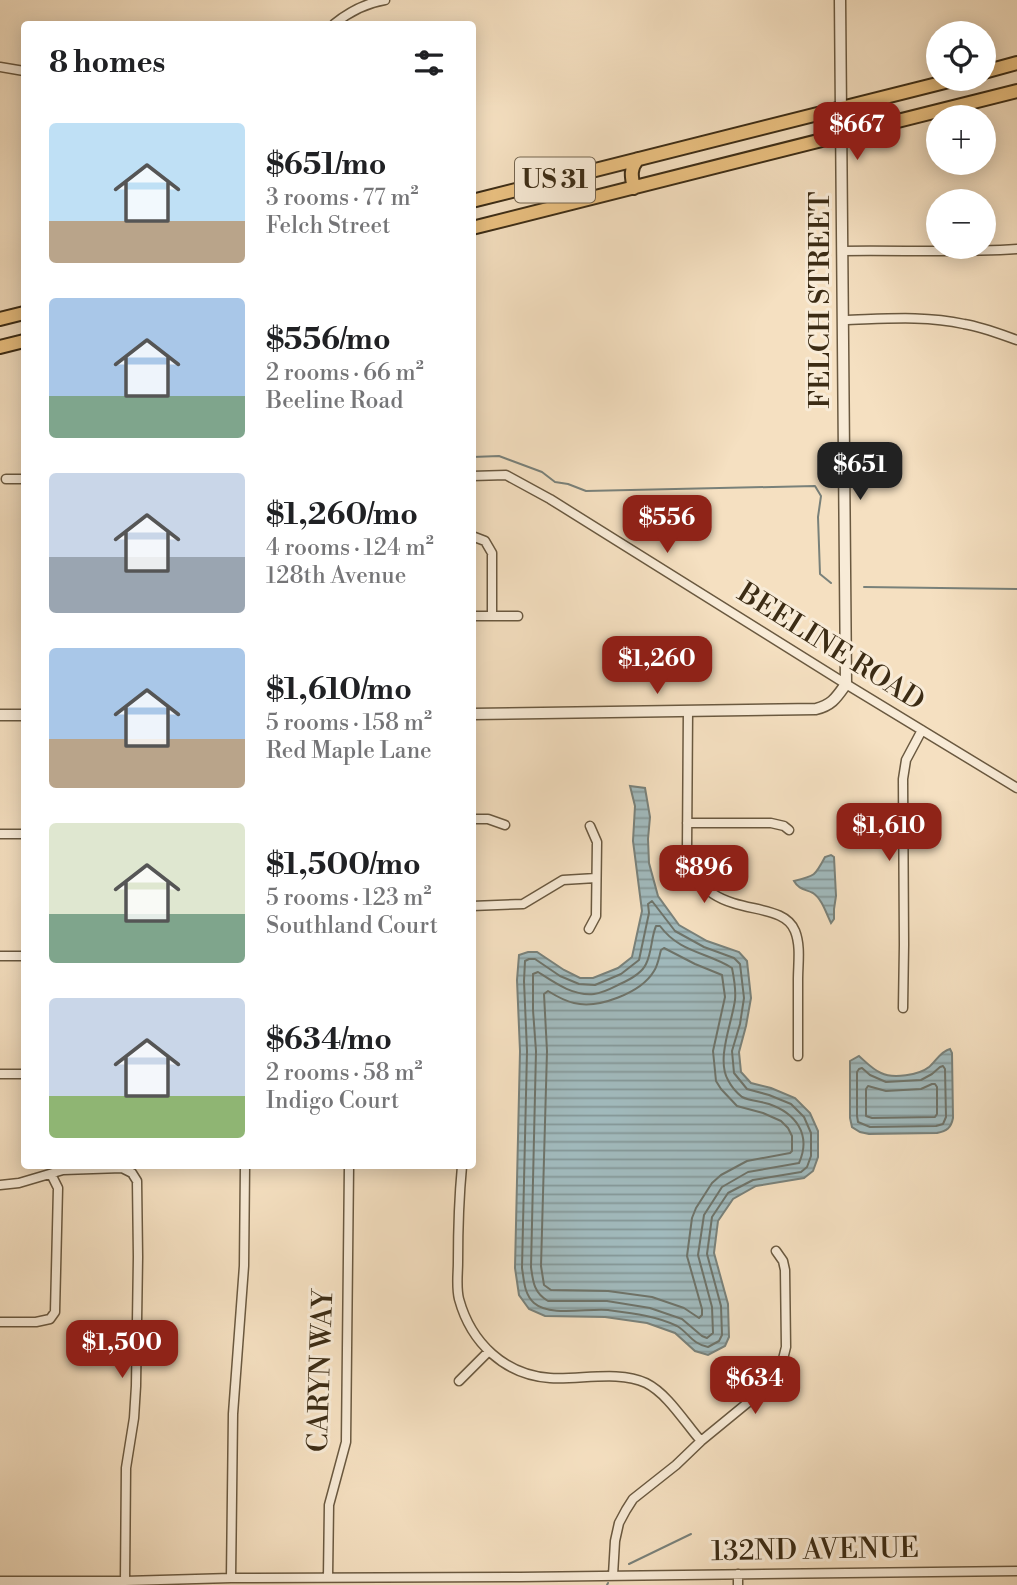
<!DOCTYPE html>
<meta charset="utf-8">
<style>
:root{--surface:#fff;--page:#f2f2f2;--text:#202124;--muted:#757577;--accent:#8f2418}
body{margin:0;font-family:"Libre Bodoni",serif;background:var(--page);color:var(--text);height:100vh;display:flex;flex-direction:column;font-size:26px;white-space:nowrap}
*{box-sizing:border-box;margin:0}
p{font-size:23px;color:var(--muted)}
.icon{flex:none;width:38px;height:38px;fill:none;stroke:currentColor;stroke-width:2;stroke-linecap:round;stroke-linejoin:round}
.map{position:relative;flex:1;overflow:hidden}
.sheet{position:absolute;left:21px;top:21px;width:455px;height:1148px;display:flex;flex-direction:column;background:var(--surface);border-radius:7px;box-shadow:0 4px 18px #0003}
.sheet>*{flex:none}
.fabs{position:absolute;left:926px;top:21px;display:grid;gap:14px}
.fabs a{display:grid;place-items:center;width:70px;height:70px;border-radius:50%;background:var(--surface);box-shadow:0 4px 18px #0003;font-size:35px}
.price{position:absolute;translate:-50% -60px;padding:0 16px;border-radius:14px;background:var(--accent);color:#fff;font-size:23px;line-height:46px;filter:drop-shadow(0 2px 4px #0008)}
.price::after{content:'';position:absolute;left:50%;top:42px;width:21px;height:16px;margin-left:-10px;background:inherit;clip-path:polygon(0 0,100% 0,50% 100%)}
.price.on{background:#222;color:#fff}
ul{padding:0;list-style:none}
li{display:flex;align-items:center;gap:21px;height:175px;padding:0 28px}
li span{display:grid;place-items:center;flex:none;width:196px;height:140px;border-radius:7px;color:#555}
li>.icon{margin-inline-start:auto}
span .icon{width:84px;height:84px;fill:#fffc;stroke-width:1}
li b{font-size:30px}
h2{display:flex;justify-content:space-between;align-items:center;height:84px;padding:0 28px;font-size:30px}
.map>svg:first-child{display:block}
.water{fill:url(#water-rules);stroke:#79817a;stroke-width:2}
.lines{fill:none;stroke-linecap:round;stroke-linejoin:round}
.shore{stroke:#6e7369;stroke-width:2}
.stream{stroke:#79817a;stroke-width:2}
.minor-casing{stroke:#6a5940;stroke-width:11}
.tertiary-casing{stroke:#6a5940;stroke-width:13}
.trunk-casing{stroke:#3c2c15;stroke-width:16}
.minor{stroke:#f8ebd7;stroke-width:8}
.tertiary{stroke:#f8ebd7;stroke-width:10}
.trunk{stroke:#eac080;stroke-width:12}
.labels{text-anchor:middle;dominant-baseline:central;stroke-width:6;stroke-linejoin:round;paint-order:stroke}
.shield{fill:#f8ebd7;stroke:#74654f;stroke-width:2}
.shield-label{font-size:26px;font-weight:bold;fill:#3c2c15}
.street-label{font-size:28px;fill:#3c2c15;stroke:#f8ebd7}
</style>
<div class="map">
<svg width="1017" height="1585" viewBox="0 0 1017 1585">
<defs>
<pattern id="water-rules" width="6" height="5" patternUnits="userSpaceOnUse" patternTransform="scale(1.75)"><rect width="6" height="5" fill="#a1babd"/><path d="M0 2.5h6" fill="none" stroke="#849798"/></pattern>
</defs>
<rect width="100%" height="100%" fill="#f5e0c1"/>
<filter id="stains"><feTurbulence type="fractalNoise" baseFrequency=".00286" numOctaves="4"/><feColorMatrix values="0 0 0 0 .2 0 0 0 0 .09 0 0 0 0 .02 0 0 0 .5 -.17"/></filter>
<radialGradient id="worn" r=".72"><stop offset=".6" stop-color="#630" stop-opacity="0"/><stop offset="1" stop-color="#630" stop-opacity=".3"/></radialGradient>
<path class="water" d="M630,786l15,2 5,29 -2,22 1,24 9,33 21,29 28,16 32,11 8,9 4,37 -5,28 -7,26 2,20 10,11 20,5 24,10 15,15 8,18v26l-5,14 -9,7 -48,8 -23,13 -15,22 -4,32 14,51 1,33 -4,9 -17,9 -13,-4 -20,-18 -28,-10 -42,-6 -60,-1 -16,-7 -10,-14 -4,-27 5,-217 -3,-71 2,-25 9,-3h9l27,18 16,8h13l25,-10 14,-11 10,-46 -9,-70 2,-35z
M831,855l3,2 2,39 -2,13v10l-3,4c-5,-10 -9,-24 -18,-30 -8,-4 -14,-3 -19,-12 21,-5 21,-5 31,-24z
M950,1049l2,4 1,65c-2,10 -6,13 -16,15l-68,1 -9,-2 -8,-5 -2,-9v-57l9,-5c7,6 13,13 22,17 12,6 38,2 48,-6 7,-6 12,-16 21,-18z"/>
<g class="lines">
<path class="shore" d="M652,901l23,30 29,16 30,11 6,6 4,34 -4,26 -8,27 2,22 13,16 22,6 22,9 13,13 7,16v23l-4,11 -6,5 -48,8 -25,13 -16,24 -5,37 14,52 1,29 -3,6 -11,6c-16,-3 -19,-14 -31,-21 -20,-10 -46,-13 -69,-16 -20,-2 -58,7 -74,-7 -10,-9 -10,-23 -12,-35l5,-217 -3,-70 1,-20 4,-2h6l25,17 19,8 16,1 26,-11 18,-14 10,-47 -1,-9z
M656,926h4c20,27 47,26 72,42 2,10 4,22 3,32 -3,23 -19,59 -7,80 3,6 9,13 14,17 8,4 18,4 27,7 26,9 43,30 30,59l-51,9 -26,15 -18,28 -6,40 14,52 1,26 -6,5 -5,-2 -20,-17 -32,-11 -43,-7h-59c-14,-8 -15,-19 -17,-34l5,-216 -3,-41v-36l5,-2c17,11 35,24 56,22 9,-1 18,-6 26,-10 9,-4 22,-11 26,-20 6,-12 5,-26 10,-38z
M664,948l31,16 27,11 3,22 -12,54 3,30 5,8 16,17 26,7 18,8 7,7 4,8v15l-2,2 -43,8 -26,14 -9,8 -16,25 -4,10 -5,38 15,53v6l-3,3 -15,-10 -32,-11 -44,-6 -57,-1 -7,-5 -3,-19 6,-215 -3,-57 4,-3c8,5 17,10 26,12 24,6 67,-10 80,-32 4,-6 5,-14 7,-21z
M940,1067l3,-1 2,3 1,48 -3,7 -7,2 -66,1 -12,-5 -1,-6v-44l2,-3 3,-1 8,7 16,7 35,-2 11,-6z
M932,1084h3l2,3v27l-2,3 -63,1 -6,-2v-27l2,-3 18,5 35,-2z"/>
<path class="stream" d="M472,457l27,-1 43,16 13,10 13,2 18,7 229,-5 6,10 -3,21 2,57 11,9
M864,587l153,2
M629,1564l62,-30
M607,1585l1,-2"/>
<defs>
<path id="minor" d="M334,24c15,-12 32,-21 51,-24
M0,67l24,4
M842,251c59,-1 117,2 175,-2
M843,320c40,-1 81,-5 121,4 18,3 36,10 53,16
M472,476l34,-1 44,24 296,185 171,104
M6,479h18
M472,536l13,5 7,12v63
M472,616h46
M688,711l-1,139c13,76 94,44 108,81 6,15 3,33 3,49 0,25 0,50 0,76
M472,819h16l17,6
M687,823h84l13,3 5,4
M0,834h24
M472,906l51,-2 40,-24 33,-2
M589,929l7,-13 1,-74 -7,-16
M0,956h24
M903,1008l1,-63 -1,-166 3,-19 16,-30
M0,1074h24
M462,1166c-3,32 -4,64 -4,96 0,12 -2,25 1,37 12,44 46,76 91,79 30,2 69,-8 96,5 22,11 39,40 55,58
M0,1185l19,-2 44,-13 59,-2 10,5 5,8 1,76 -2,129 -2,32 -8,50 -1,113
M0,1322h36l14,-3 5,-7 3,-124 -7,-14
M459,1381l29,-29
M613,1575l2,-34 4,-18 7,-13 7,-11 43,-34 25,-24 50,-41 18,-16 12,-17 5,-20 -1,-77 -2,-9 -7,-10
M328,1577l1,-72 17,-63 3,-276
M231,1578l2,-164 11,-148 1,-100
M0,1581h125l106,-3 289,-1 497,-6
M738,1585v-11"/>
<path id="tertiary" d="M472,714l344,-5c16,-4 20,-11 30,-25l-6,-684
M0,715h24"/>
<path id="trunk" d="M984,72l33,-9
M634,188c-3,-12 -4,-20 4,-29
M472,201l485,-122
M472,228l545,-137
M0,319l24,-6
M0,347l24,-6"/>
</defs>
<use href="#minor" class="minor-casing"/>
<use href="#tertiary" class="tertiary-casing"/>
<use href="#trunk" class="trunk-casing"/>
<use href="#minor" class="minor"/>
<use href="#tertiary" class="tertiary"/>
<use href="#trunk" class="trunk"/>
</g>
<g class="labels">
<rect class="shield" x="515" y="157.5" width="80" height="45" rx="5"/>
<g class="shield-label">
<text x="555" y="180">US 31</text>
</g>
<g class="street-label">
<text transform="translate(820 300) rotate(-90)">FELCH STREET</text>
<text transform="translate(831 647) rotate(32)">BEELINE ROAD</text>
<text transform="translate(321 1371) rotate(-88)">CARYN WAY</text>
<text transform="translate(815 1550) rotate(-1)">132ND AVENUE</text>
</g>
</g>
<rect width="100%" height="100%" filter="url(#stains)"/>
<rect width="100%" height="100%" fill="url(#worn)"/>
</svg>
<div class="fabs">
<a><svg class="icon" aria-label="locate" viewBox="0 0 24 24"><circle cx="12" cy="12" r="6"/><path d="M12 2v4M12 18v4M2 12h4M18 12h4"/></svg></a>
<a>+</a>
<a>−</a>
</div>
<b class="price" style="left:857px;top:162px">$667</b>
<b class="price on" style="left:860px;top:502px">$651</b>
<b class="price" style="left:667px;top:555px">$556</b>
<b class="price" style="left:657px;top:696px">$1,260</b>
<b class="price" style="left:889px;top:863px">$1,610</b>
<b class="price" style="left:704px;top:905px">$896</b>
<b class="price" style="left:122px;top:1380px">$1,500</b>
<b class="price" style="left:755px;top:1416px">$634</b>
<section class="sheet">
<h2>8 homes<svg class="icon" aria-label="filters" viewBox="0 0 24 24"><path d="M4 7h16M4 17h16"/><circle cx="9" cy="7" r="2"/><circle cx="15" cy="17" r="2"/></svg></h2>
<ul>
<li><span style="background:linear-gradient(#bfe0f5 70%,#b9a48a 0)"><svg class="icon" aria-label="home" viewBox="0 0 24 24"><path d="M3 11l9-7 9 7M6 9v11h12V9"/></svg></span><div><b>$651/mo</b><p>3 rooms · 77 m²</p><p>Felch Street</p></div></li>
<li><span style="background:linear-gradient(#a9c7e8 70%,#7fa58c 0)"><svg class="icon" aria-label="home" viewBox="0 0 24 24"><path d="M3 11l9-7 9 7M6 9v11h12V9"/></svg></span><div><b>$556/mo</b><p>2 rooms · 66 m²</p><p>Beeline Road</p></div></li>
<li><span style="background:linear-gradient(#c9d6e8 60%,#9aa5b1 0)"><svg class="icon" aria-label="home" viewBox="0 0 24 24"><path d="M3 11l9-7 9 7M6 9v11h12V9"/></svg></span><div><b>$1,260/mo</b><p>4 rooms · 124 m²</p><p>128th Avenue</p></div></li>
<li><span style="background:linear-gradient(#a9c7e8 65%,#b9a48a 0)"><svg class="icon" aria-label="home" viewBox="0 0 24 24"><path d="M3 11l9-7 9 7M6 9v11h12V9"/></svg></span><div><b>$1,610/mo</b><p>5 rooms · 158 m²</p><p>Red Maple Lane</p></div></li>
<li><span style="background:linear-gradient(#dfe7d0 65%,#7fa58c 0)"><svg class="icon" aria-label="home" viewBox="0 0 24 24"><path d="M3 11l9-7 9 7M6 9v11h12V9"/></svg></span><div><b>$1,500/mo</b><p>5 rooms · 123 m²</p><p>Southland Court</p></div></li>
<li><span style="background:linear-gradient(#c9d6e8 70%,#8fb573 0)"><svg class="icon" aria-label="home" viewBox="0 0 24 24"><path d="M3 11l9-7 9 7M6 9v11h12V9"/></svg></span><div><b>$634/mo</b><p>2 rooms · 58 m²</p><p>Indigo Court</p></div></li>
</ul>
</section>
</div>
